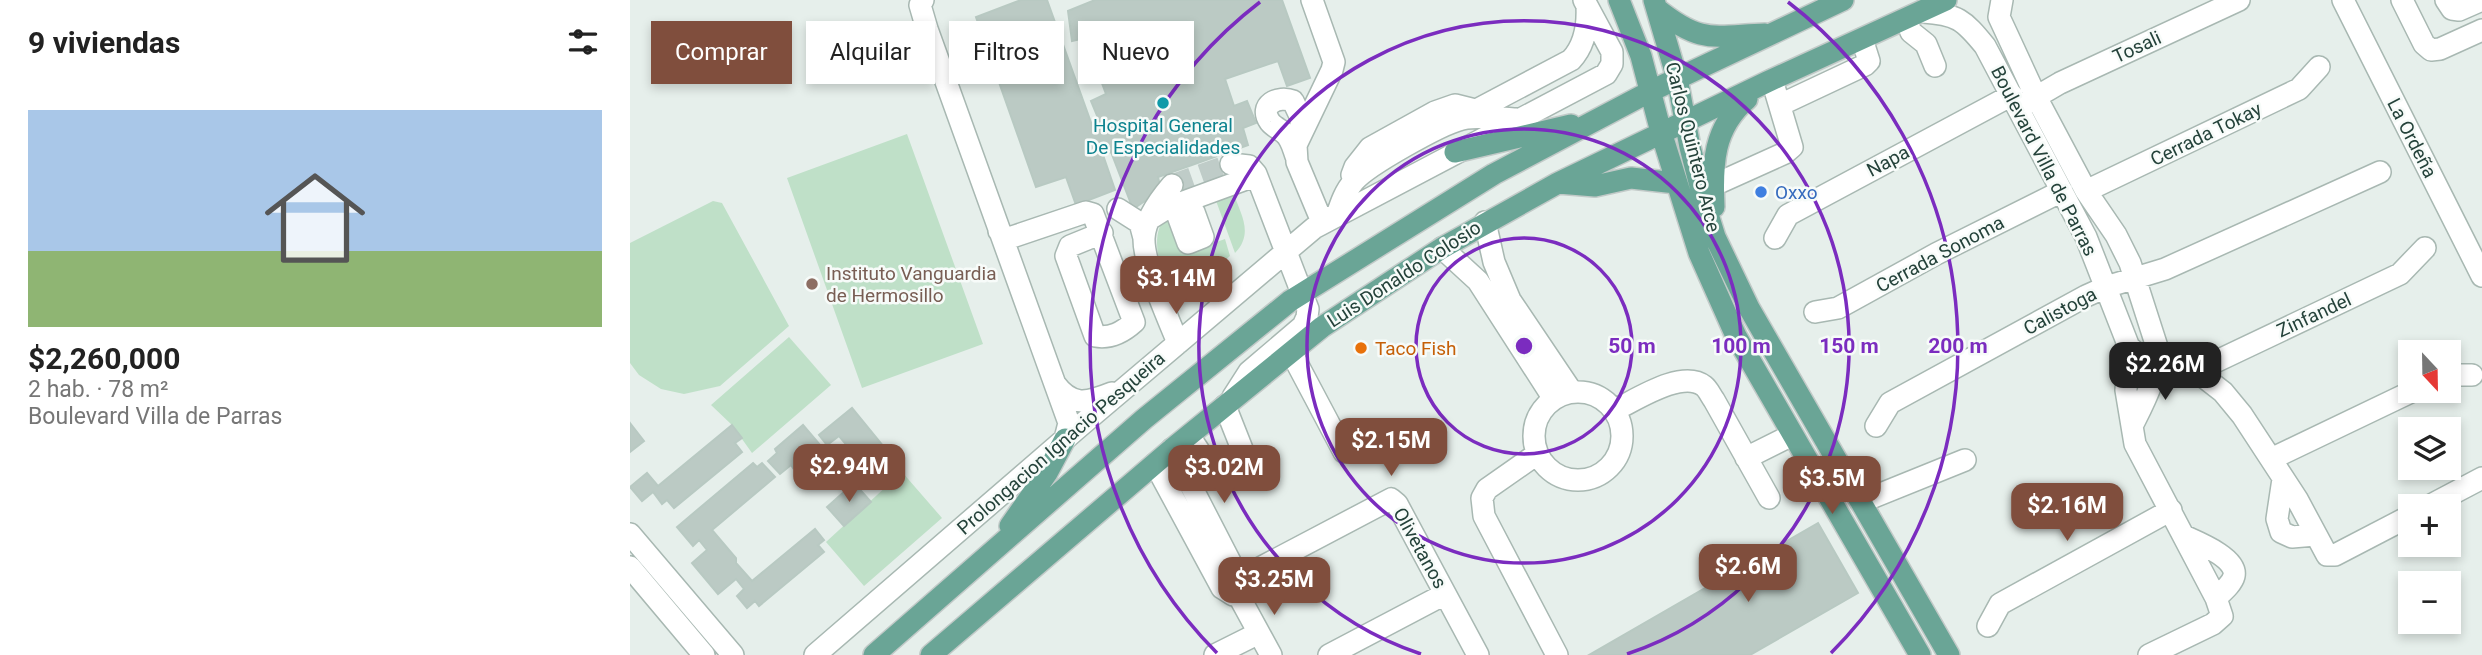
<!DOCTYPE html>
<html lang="es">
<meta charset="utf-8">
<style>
:root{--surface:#fff;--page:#f6f6f6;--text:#222;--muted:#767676;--accent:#804e3d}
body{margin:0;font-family:Roboto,sans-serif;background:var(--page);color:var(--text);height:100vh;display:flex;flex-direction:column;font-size:26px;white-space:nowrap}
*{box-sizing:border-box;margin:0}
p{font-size:23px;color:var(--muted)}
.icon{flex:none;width:38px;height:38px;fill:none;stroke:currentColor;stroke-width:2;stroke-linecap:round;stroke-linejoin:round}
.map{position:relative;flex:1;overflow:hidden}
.side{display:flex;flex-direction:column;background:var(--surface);width:630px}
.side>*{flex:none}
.guide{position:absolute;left:21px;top:21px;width:665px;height:63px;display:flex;gap:14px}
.needle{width:46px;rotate:158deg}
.controls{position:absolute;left:1768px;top:340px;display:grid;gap:14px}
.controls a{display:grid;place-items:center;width:63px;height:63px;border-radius:0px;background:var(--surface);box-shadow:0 4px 10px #0003;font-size:35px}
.price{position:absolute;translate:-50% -60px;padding:0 16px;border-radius:14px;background:var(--accent);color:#fff;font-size:23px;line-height:46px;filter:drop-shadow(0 2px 4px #0008)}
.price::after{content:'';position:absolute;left:50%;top:42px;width:21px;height:16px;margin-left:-10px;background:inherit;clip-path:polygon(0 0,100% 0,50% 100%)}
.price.current{background:#222;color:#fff}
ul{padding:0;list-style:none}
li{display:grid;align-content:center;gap:14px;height:371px;padding:0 28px}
li span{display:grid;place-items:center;height:217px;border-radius:0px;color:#555}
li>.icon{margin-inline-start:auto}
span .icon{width:126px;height:126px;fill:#fffc;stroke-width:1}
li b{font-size:30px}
h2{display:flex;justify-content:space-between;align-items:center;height:84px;padding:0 28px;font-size:30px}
.tag{padding:0 24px;border-radius:0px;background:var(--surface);box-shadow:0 4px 10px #0003;font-size:24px;line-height:63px}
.tag.current{background:var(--accent);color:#fff}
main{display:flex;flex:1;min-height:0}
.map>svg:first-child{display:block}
.green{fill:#bfe0c8}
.building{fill:#bbcac4;stroke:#b8c9c2;stroke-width:2}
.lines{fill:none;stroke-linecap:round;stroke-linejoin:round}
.minor-tunnel{stroke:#bfccc8;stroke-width:21;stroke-dasharray:21 10;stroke-linecap:butt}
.minor-casing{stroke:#a8b8b2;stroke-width:24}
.major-casing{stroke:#c2cac8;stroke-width:24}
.minor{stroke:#fff;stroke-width:21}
.major{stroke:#6aa596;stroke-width:21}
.ring{fill:none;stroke:#7b2cbf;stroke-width:3.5}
.culture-dot{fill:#0f9aa8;stroke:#f7fbf9;stroke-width:2.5}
.shop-dot{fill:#3f7fe0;stroke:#f7fbf9;stroke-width:2.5}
.education-dot{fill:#8d6e63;stroke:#f7fbf9;stroke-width:2.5}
.food-dot{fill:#e8710a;stroke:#f7fbf9;stroke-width:2.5}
.labels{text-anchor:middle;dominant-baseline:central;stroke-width:5;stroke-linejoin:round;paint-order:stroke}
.street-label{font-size:19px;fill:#24423a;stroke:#f7fbf9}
.culture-label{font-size:19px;fill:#0d838f;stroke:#f7fbf9}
.shop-label{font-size:19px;fill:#366cbe;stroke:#f7fbf9;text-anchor:start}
.education-label{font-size:19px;fill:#785e54;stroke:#f7fbf9;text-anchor:start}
.food-label{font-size:19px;fill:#c56008;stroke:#f7fbf9;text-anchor:start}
.centre{fill:#7b2cbf;stroke:#f7fbf9;stroke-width:3.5}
.ring-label{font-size:21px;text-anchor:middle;font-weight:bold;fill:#7b2cbf;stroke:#f7fbf9;stroke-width:5;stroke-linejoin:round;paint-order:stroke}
</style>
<main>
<section class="side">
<h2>9 viviendas<svg class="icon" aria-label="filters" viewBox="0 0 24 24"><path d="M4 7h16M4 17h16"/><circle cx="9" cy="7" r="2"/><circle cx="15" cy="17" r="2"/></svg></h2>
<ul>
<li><span style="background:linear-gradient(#a9c7e8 65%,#8fb573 0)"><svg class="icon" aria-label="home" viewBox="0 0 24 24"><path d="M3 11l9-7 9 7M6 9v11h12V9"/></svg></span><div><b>$2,260,000</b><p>2 hab. · 78 m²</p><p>Boulevard Villa de Parras</p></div></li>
</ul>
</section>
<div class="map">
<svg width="1852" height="655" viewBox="0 0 1852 655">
<rect width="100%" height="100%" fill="#e6efeb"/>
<path class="green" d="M277,134l76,210 -121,44 -75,-210z
M603,192c8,23 21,41 2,61l-20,-55z
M83,201l9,2 67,123 -69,60 -36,8 -23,-5 -22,-14 -9,-12v-120z
M537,215l15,39 43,-15 5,17 -57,46c-8,-26 -28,-62 -6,-87z
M159,337l42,48 -79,68 -20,-28 -21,-20z
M272,472l40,46 -78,68 -38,-44z"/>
<path class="building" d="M391,0h26l46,128 8,-3 -10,-24 15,-7 -21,-56 -13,3 -4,-30 27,-11h187l28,78 -23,8 -9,-25 -53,18 9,27 13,-5 9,22 -13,5 5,17 -90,32 3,13 -28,19 -22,-57 -8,3 12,35 -39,15 -10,-28 -30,10 -60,-170z
M222,408l41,50 -21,17 -33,-39 -12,9 -8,-10z
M0,423l14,18 -14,11z
M102,425l10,13 -7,5 7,9 -68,56 -7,-8 -5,4 -9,-12 -11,9 -12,-14 17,-14 11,13z
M173,425l17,20 -27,23 -2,-3 -11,9 -12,-13 9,-8 -2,-4z
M123,463l4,4 5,-4 13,14 -63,53 24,28v5l16,18 63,-52 9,11 -6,5 6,7 -65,54 -4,-5 -8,7 -10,-12 7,-7 -8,-10 -18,15 -26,-31 15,-13 -8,-10 -6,6 -16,-19z
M224,483l17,19 -27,24 -17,-19z
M1188,523l40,70 -108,62h-161z"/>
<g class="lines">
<path class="minor-tunnel" d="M542,185l59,-21"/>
<defs>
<path id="minor" d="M293,0l-3,5 7,24 142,394 -4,16
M682,0l22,62 -2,8 -36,75 1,17 23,55 5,2 12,-4c4,-12 8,-24 17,-34 14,-16 87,-57 108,-62 17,-4 37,-1 54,0
M1372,0l-3,17 7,15 30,65 50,94 30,44 14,28 27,84c3,25 -13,55 -24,77
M1713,0l139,276
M1772,0l22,44 7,6 9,-1 42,-19
M1816,0l6,9 7,1 23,-10
M1293,12c34,2 41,8 62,34l101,191 43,110 16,13 51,11 27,21 19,23 55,84 30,56h8l75,-39
M1276,19l5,13 15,12 9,22
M1394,104l36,-21 179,-83
M1150,105l85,-40 4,-4 -7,-22
M837,115l104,-55c14,-15 17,-34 16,-54
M666,156c-3,-8 -5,-19 -13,-24 -4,-3 -10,-6 -13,-10 -12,-17 8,-27 23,-21l8,17v15
M601,164l18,2 7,8 52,135 -1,8 -4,9 -54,46 -16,25
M722,175l3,-8 15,-19 65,-36 20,-7 28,7
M542,185c-12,14 -27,34 -28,53 -1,25 24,80 34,105
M1084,185l71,-32 7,-6 -20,-67
M1456,191l213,-102 20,-22
M544,205l14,38 15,-6 -9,-25 -15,5
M488,209l22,14 4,15
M521,218l16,-10 82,-30 9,3
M855,222l9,40 16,38 62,92
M369,231l6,6h7l74,-25 7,2 41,108c-11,10 -23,17 -39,14l-29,-80 4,-10 32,-13
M1145,238l13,-23 224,-120
M812,248l36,33 76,118
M1185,312l23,-4 98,-54 126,-63
M1499,347l-3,43 9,54 81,154 6,18 -9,8 -64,31
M661,352l53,100
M1566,371l204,-97 25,-26
M1818,375h24
M425,384c17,23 32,19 57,9
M904 436a44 44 0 1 1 88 0a44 44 0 1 1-88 0Z
M985,410c21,-10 67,-41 89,-24 4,3 7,10 10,14l55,98
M1246,426l14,-23 196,-107 20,-9 59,-18 215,-97
M559,436l24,36h6l22,-18 1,-5 -17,-43
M542,449l67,130 2,21 30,55
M907,454l-50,35 -5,9 2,18 73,139
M1116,458l46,-23
M1641,459l144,-69
M525,464l67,124 11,7
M1653,479l-6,40 4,13 11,5 23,-2
M1231,502l104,-42
M1799,506l53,-28
M0,534l103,121
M1554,536c13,6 54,22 50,40 -2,8 -12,16 -18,22
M0,567l74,88
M592,588l169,-89 6,5 81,151
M1358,626l12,-22 171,-94
M185,655l265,-229 234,-198 292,-154 6,-10v-12l-28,-52
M585,655l44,-22
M699,655l116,-61"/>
<path id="major" d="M989,0l22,56 20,76 38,121 37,83 184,319
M1024,0l23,78 13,69 15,58 10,32 34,71 200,347
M1027,9c44,35 55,27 108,25
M825,152l116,-27
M928,183l37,3 36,-8 45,5
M1084,207c-2,-43 -1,-79 33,-108
M380,526l37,-53 18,-34
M244,655l270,-236 146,-118 204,-127 157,-83 192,-91
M301,655l241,-206 150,-122 120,-79 116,-65 209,-101 179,-82"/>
</defs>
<use href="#minor" class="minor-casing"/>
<use href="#major" class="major-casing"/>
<use href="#minor" class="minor"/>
<use href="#major" class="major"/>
</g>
<g class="ring">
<circle cx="894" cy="346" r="108"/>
<circle cx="894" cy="346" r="217"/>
<path d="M791 654A325 325 0 1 1 997 654"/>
<path d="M587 653A434 434 0 0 1 630 2M1158 2A434 434 0 0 1 1201 653"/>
</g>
<circle class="culture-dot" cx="533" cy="103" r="7"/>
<circle class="shop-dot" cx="1131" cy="192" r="7"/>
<circle class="education-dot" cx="182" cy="284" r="7"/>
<circle class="food-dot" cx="731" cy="348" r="7"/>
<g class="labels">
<g class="street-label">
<text transform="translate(1507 47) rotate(-25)">Tosali</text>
<text transform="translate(1576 134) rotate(-26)">Cerrada Tokay</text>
<text transform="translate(1782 138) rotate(63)">La Ordeña</text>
<text transform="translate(1063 147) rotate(76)">Carlos Quintero Arce</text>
<text transform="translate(1258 161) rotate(-28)">Napa</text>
<text transform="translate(1414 161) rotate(63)">Boulevard Villa de Parras</text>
<text transform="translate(1310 254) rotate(-28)">Cerrada Sonoma</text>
<text transform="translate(774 274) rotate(-33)">Luis Donaldo Colosio</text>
<text transform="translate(1430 311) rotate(-28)">Calistoga</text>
<text transform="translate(1684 315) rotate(-25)">Zinfandel</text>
<text transform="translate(431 443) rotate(-41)">Prolongacion Ignacio Pesqueira</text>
<text transform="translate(790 548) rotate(61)">Olivetanos</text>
</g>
<g class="culture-label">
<text x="533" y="125">Hospital General<tspan x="533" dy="22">De Especialidades</tspan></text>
</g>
<g class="shop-label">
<text x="1145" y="192">Oxxo</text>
</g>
<g class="education-label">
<text x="196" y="273">Instituto Vanguardia<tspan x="196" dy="22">de Hermosillo</tspan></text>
</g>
<g class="food-label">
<text x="745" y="348">Taco Fish</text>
</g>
</g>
<circle cx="894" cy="346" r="10" class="centre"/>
<g class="ring-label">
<text x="1002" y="353">50 m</text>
<text x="1111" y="353">100 m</text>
<text x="1219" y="353">150 m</text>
<text x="1328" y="353">200 m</text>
</g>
</svg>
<div class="controls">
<a><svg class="needle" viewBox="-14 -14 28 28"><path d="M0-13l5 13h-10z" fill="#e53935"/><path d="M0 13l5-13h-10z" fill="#767676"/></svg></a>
<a><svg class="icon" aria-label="layers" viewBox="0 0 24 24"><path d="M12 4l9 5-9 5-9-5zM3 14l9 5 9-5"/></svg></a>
<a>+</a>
<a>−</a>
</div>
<b class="price" style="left:546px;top:316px">$3.14M</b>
<b class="price current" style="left:1535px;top:402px">$2.26M</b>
<b class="price" style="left:761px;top:478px">$2.15M</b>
<b class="price" style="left:219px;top:504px">$2.94M</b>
<b class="price" style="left:594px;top:505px">$3.02M</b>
<b class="price" style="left:1202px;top:516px">$3.5M</b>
<b class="price" style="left:1437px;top:543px">$2.16M</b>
<b class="price" style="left:1118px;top:604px">$2.6M</b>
<b class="price" style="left:644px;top:617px">$3.25M</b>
<div class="guide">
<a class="tag current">Comprar</a>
<a class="tag">Alquilar</a>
<a class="tag">Filtros</a>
<a class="tag">Nuevo</a>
</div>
</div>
</main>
